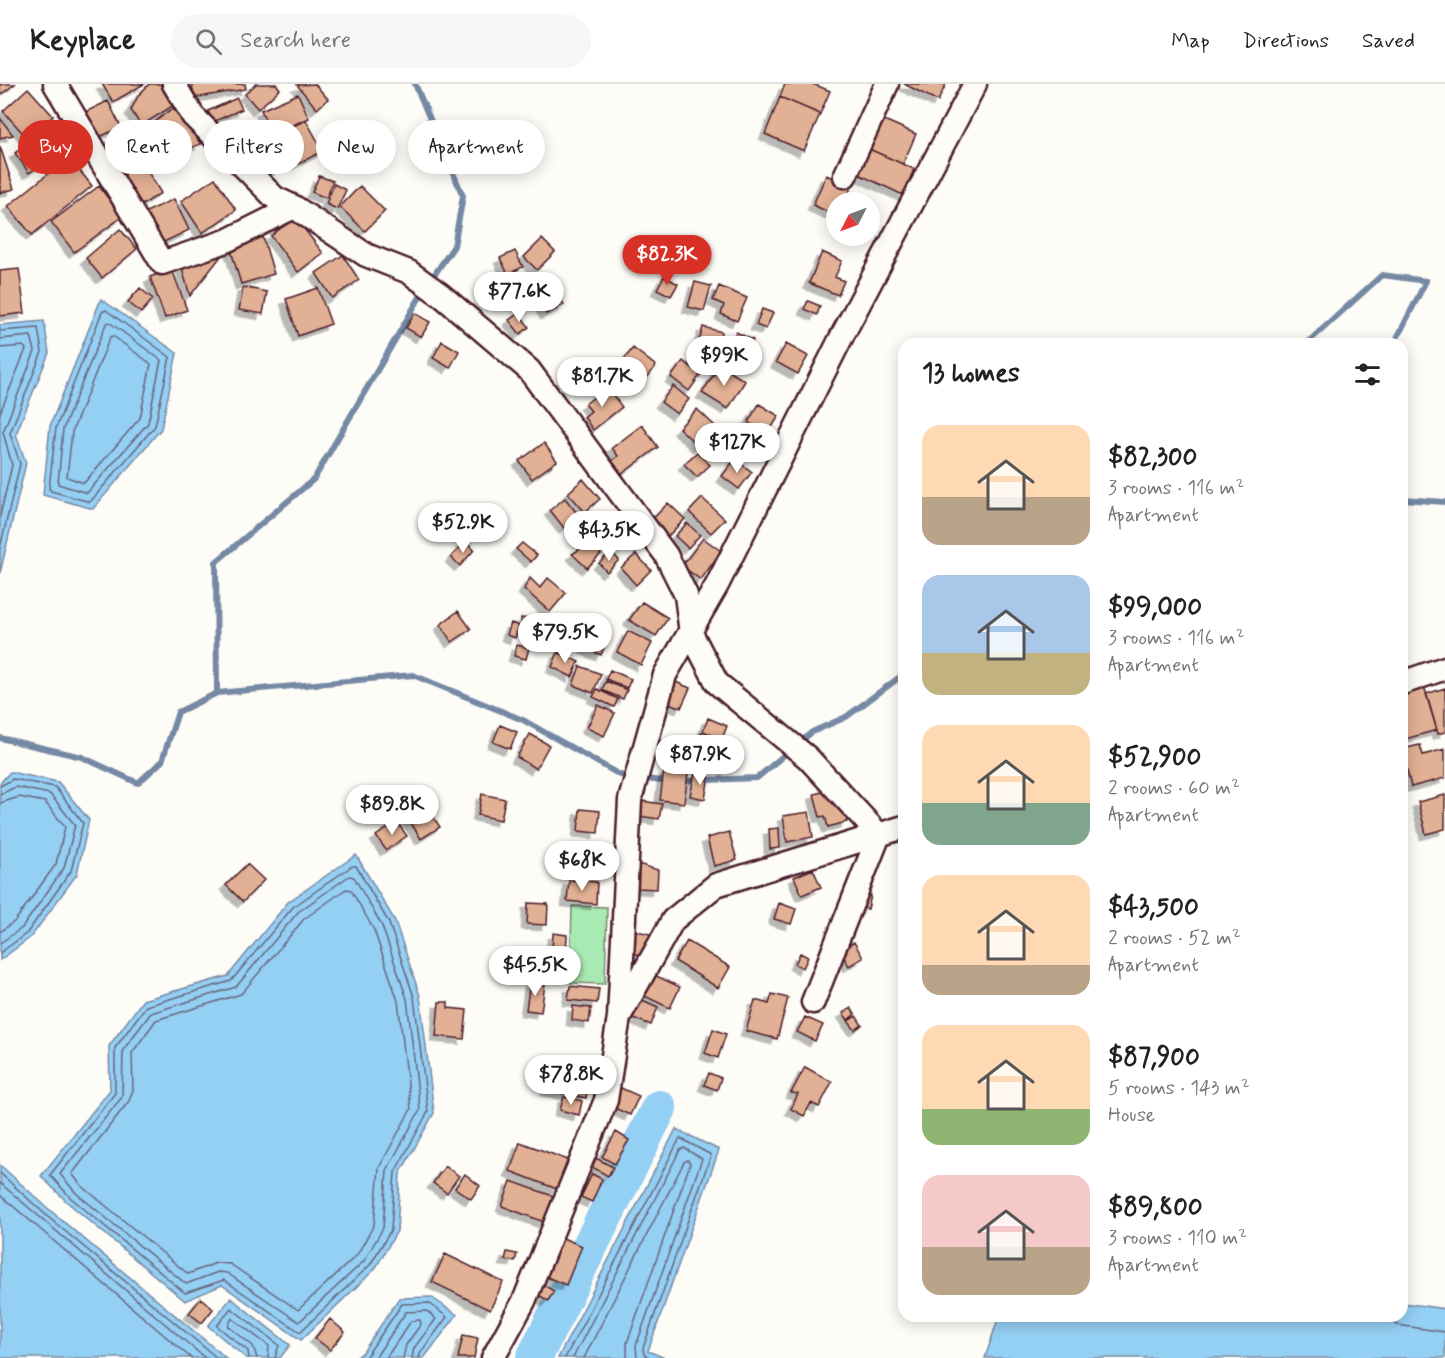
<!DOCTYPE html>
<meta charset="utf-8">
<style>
:root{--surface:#fff;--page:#f6f6f6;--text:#222;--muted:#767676;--line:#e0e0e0;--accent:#d93025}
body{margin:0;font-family:Mynerve,sans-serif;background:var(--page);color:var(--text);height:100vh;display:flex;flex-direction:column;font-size:22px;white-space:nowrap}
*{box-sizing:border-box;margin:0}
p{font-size:20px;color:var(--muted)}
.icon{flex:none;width:33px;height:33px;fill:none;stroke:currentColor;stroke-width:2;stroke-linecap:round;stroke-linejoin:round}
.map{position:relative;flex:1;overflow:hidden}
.panel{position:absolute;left:898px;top:254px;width:510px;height:984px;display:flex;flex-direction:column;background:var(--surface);border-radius:18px;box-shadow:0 3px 15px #0003}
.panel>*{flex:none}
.banner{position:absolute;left:18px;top:36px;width:570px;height:54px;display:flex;gap:12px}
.needle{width:39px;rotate:228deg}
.fabs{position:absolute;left:826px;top:108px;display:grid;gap:12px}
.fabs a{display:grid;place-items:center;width:54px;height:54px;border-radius:50%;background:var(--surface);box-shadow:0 3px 15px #0003;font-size:30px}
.price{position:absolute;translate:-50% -51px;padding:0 14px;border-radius:21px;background:#fff;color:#222;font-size:20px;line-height:39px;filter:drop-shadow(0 2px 3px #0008)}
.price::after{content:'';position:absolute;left:50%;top:36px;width:18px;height:14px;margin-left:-9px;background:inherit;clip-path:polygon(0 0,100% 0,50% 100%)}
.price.selected{background:var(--accent);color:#fff}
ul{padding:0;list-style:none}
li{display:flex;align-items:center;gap:18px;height:150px;padding:0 24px}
li span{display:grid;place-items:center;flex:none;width:168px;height:120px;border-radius:18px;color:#555}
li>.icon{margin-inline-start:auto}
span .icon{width:72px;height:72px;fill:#fffc;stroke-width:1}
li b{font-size:26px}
h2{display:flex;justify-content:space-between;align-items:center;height:72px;padding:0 24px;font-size:26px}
.pill{padding:0 21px;border-radius:27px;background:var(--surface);box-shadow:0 3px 15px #0003;font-size:21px;line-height:54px}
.pill.selected{background:var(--accent);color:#fff}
header{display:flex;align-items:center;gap:36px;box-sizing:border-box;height:84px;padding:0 30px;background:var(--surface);border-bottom:2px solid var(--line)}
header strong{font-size:28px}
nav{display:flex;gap:33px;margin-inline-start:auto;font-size:21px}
.search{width:420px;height:54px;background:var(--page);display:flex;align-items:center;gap:15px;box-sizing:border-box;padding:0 21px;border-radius:33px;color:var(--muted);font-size:22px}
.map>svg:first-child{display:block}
.green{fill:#a9eab3;stroke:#7a846f;stroke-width:1.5}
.water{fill:#94cff4;stroke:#7689a4;stroke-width:1.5}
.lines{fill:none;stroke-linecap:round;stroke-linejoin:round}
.shore{stroke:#68657b;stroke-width:1.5}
.stream{stroke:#7689a4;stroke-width:6}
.river{stroke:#94cff4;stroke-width:36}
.building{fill:#e2b094;stroke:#4a1f2b;stroke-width:1.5;filter:url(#shadow)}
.street-casing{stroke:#4a1f2b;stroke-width:27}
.street{stroke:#fdfcf7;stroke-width:22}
</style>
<header>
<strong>Keyplace</strong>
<div class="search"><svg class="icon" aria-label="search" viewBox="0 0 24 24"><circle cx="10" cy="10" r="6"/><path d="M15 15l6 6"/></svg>Search here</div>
<nav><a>Map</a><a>Directions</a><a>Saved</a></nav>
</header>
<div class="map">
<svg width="1445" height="1274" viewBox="0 0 1445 1274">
<defs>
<filter id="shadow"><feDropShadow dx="-5.5" dy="5.5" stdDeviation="0" flood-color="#0004"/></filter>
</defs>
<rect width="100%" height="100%" fill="#fdfcf7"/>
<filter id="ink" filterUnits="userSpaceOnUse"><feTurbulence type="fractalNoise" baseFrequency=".0167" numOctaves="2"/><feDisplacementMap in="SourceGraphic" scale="12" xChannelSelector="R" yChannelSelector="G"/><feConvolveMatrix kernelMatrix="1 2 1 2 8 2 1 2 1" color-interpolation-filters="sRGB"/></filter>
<g filter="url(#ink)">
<path class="green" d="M572,822l35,1 -2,77 -35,-1z"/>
<path class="water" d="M101,215l76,54 -16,76 -68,80 -50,-14 7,-69z
M44,237l5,32 -33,81 10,29 -26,110v-248z
M10,688l48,10 31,38 -12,54 -46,63 -31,23v-177z
M356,771l39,66 25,75 14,117 -34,61 -3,57 -22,38 -74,71 -79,-55 -37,16 -118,-99 -26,-26 69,-86 -1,-44 34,-46 85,-24 60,-74z
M676,1045l43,21 -71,201 17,7h-107z
M0,1081l52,47 174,146h-226z
M431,1213l26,18 -33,43h-68l7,-6 36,-54z
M231,1214l59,47 -10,13h-34l-38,-32z
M1403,1219l42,6v49h-460l14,-42h403z"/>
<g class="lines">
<path class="shore" d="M106,226l64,47 -15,69 -65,76 -39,-11 -2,-3 7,-60 46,-116z
M109,238l52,38 -13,63 -61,70 -29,-9 5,-55 43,-105z
M0,247l38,-3 4,24 -32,81 10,31 -20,84
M113,252l38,28 -11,54 -56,65 -17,-6 5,-45 38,-95z
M0,255l31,-3 4,15 -32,81 9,33 -12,51
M0,264l23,-2 3,3 -26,64
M0,702l13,-7 42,8 28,36 -12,48 -44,62 -27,20
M0,710l16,-7 34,7 25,31 -11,43 -42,60 -22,15
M0,719l19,-6 26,5 20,25 -9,37 -41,57 -15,11
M352,782h4l33,57 25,74 14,115 -33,60 -4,58 -21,35 -70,67 -76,-52 -39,13 -114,-95 -21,-23 65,-82v-45l31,-42 85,-25 62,-74z
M349,792l5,1 28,49 25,73 13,111 -33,60 -4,58 -19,33 -65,61 -72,-49 -9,-1 -32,12 -110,-91 -16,-19 62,-77 1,-47 28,-37 85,-26 62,-75z
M346,805l5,1 23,40 24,71 13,108 -32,59 -5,57 -17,30 -59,55 -68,-46 -14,-1 -28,11 -106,-88 -10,-12 57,-73 4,-11 -1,-37 24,-33 85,-26 63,-75z
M0,1089l48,44 169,141
M0,1099l205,175
M0,1111l191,163
M1384,1232l13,9 48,7
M249,1274l-1,-7 -31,-25 14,-18 48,37 -4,13
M257,1274l-4,-12 -25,-20 4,-8 37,28 -1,12
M365,1274l37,-54 27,-1 18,14 -26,35 -2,6
M375,1274l31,-46 21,-1 9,8 -22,29 -2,10
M386,1274l25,-37 9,-1 1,4 -15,21 -3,13
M565,1274l115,-220 31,17 -68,193 1,6 5,4
M573,1274l107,-208 4,-2 18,11 -66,187 1,12
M584,1274l100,-196 4,-2 2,4 -63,179v15"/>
<path class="stream" d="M415,0l48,112 -9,50 -24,35
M1306,260l76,-69 44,6 -32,63
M1402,415l43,3
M217,609l-1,-131 98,-83 110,-189
M0,654l82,19 56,26 24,-22 16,-49 39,-19 196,-18 110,45 97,55 48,7
M798,660l14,-12 34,-15 58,-43
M681,697l76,-3 33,-28"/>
<path class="river" d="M534,1274l125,-250"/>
</g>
<path class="building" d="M0,0h15l-15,11z
M102,0h42l-31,18z
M149,0h11l14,21 -33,21 -10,-16 7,-14z
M192,0h53l1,5 -52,9z
M256,0h20l4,5 -22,20 -13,-15z
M315,0l13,15 -11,10 -20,-24z
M785,0h28l17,7 -10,23 -40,-17z
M904,0h42l-8,17z
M28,4l25,28 -25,23 -25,-28z
M298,10l11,24 -37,16 -11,-24z
M780,13l40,17 -16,37 -39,-17z
M237,14l5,11 -29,13 -5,-11z
M108,17l13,26 -30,14 -12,-26z
M173,24l28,36 -55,21 -12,-12 6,-20z
M0,34l13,17 -13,3z
M882,35l34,15 -13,30 -34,-15z
M306,36l17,31 -25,13 -5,-9 -6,3 -7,-13 19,-9 -6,-10z
M256,41l9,13 -15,11 -9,-14z
M51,43l15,20 -37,26 -14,-20z
M115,58l14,18 -17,12 -14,-18z
M0,62l14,43 -14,4z
M869,65l45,20 -11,26 -45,-21z
M276,69l4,16 -15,5 -5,-16z
M69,73l23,29 -60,49 -24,-29z
M126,84l22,4 13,21 -22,14 -15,-24z
M826,91l26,11 -8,16h-7v14l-24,-11z
M319,92l14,5 -7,17 -14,-6z
M215,94l21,32 -34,23 -21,-32z
M334,100l12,6 -9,19 -11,-5z
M99,102l23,31 -48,35 -23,-30z
M360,102l25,25 -20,20 -25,-24z
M174,115l15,31 -27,13 -16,-31z
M295,133l28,36 -25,19 -27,-36z
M120,145l17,20 -35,29 -16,-20z
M263,153l11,37 -33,10 -11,-37z
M542,155l13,13 -18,18 -13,-13z
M225,167l-35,45 -9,-31z
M515,167l8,16 -15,7 -8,-16z
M822,168l20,9 -7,16 9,4 -6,14 -29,-12z
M343,171l16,25 -27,18 -16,-25z
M19,185l6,44 -25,3v-45z
M172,185l15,41 -22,8 -15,-41z
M664,192l14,8 -7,12 -14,-7z
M695,198l16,4 -7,25 -16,-4z
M719,202l28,12 -10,23 -16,-7 3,-9 -11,-5z
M243,203l24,5 -4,22 -24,-4z
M140,204l13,11 -12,14 -13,-11z
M318,204l13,36 -33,12 -12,-37z
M556,206l8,15 -18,9 -8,-15z
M808,217l12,5 -3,9 -13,-6z
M762,225l11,4 -7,16 -10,-4z
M415,229l15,9 -9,15 -15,-9z
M519,229l10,14 -9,7 -11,-14z
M703,243l19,5 -4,14 -19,-5z
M736,248l17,8 -10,22 -17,-7z
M442,257l17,10 -9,17 -17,-10z
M786,260l22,12 -10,18 -22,-12z
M633,264l23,18 -14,19 -24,-18z
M585,274l12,15 -18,15 -12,-14z
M683,277l18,13 -12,17 -18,-14z
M720,281l25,16 -17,28 -26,-16z
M673,302l16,13 -12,15 -16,-12z
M607,303l15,20 -29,23 -9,-13 7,-6 -6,-7z
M759,320l20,12 -12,19 -19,-13z
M697,325l19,18 -18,19 -19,-18z
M642,341l16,22 -36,27 -10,-13 6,-5 -6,-8z
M544,359l13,18 -25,18 -13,-18z
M697,368l13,13 -13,12 -13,-13z
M735,375l17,13 -13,17 -17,-13z
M583,395l17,20 -15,13 -17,-19z
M565,414l14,18 -15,12 -14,-18z
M702,414l23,21 -14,14 -22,-21z
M668,419l17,16 -23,23 -16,-16z
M611,439l9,10 -12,12 -10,-10z
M687,439l13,12 -12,13 -13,-12z
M703,454l18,13 -20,29 -19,-14z
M466,457l8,9 -14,16 -9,-9z
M522,459l15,12 -6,7 -15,-13z
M590,459l11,11 -14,14 -15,-14z
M611,468l8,8 -12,12 -8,-9z
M636,470l15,16 -15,15 -15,-17z
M530,494l10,10 8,-10 18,15 -16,19 -26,-23z
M642,518l26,16 -12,18 -27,-16z
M458,527l13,18 -19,13 -12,-17z
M521,534l19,2 -4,14 -15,-4z
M511,539l8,3 -4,12 -8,-3z
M593,546l15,8 -7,17 -16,-7z
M628,547l24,12 -11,22 -24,-13z
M517,561l12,3 -3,11 -12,-3z
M558,568l21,10 -7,15 -20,-10z
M580,582l21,8 -8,19 -20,-8z
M610,586l21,9 -4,9 -21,-9z
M671,596l19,8 -9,20 -19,-8z
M606,597l21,9 -4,9 -21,-9z
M1423,598l14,48 -35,10v-52z
M1445,604v44l-7,2 -12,-40z
M597,605l21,10 -4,8 -21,-10z
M598,621l17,8 -11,23 -17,-8z
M708,634l19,8 -5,13 -19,-8z
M500,641l17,7 -7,17 -17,-7z
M701,649l19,8 -4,10 -19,-8z
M530,650l19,11 -13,24 -19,-12z
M1420,661l3,10 22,-6v29l-34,9 -9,-38z
M664,686l24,3 -4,30 -24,-3z
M695,689l14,3 -4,23 -15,-3z
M831,706l5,16 6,-2 5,18 -19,5 -3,-11 -5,1 -6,-23z
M482,710l23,5 -4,21 -23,-5z
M1445,711v34l-19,5 -8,-32z
M420,713l20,30 -19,12 -19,-30z
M634,716l28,4 -3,15 -27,-4z
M580,725l20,2 -2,22 -20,-2z
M809,728l4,25 -26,5 -4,-26z
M397,738l10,14 -21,14 -10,-14z
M779,744l1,20 -10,1 -1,-20z
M729,748l8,28 -23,6 -7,-28z
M247,780l17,16 -21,22 -17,-17z
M638,780l20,6 -1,19 -19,-1z
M813,785l8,18 -19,8 -8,-18z
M569,796l28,2 -1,22 -29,-3z
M857,808l14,3 -3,14 -14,-3z
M528,819l20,1 -1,21 -20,-1z
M779,819l17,6 -5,15 -17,-5z
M633,846l17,4 -5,22 -17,-4z
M553,849l14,2 -1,18 -14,-2z
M687,857l43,26 -12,21 -43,-27z
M854,858l9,16 -14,8 -9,-16z
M800,869l8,4 -5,11 -8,-4z
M650,889l30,14 -10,21 -30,-14z
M530,898l15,2 -4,28 -15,-2z
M570,902l29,3 -2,14 -29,-3z
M772,910l16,4 -11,41 -31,-8 9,-31 14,4z
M640,915l18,8 -7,18 -18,-7z
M439,918h9v6l19,2 -3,29 -28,-3z
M573,922l18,2 -2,15 -17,-3z
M851,924l4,6 -7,6 -5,-7z
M856,932l6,9 -7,5 -7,-9z
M805,933l18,8 -8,16 -18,-9z
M713,945l13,5 -8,24 -13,-5z
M552,983l38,8 -4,23 -39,-8z
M805,983l27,15 -13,25 -8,-4 -7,13 -13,-7 7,-15 -7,-1z
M709,989l12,5 -4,12 -13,-5z
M621,1004l18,8 -9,19 -18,-8z
M564,1013l18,4 -3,14 -19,-5z
M616,1048l13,8 -14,24 -13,-7z
M520,1058l48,18 -11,29 -47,-18z
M592,1072l21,11 -5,9 -21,-12z
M445,1082l14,10 -12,17 -14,-10z
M465,1090l15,12 -9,13 -16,-11z
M592,1090l10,5 -10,23 -11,-5z
M511,1097l42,15 -9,26 -42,-16z
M553,1150l29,12 -16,39 -29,-12z
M507,1168l10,2 -2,7 -10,-1z
M445,1170l58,28 -13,28 -58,-28z
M537,1197l17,10 -6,10 -17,-11z
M201,1214l12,11 -11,14 -13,-10z
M330,1235l15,13 -15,18 -15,-12z
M463,1251l15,3 -4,20h-16z"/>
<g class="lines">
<defs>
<path id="street" d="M55,0l107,179 64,-22 68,-34
M174,0l19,32 82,82 19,9 72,48 43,17 32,23 88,75 137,185 20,40 5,38 26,50 91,75 71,77
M845,92l42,-92
M1402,599l43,-15
M813,918l66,-167
M619,933l11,-217 35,-125 52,-90 126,-251 132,-250
M493,1274l31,-57 82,-201 13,-83 54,-97 43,-35 188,-58"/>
</defs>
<use href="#street" class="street-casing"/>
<use href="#street" class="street"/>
</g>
</g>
</svg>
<div class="fabs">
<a><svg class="needle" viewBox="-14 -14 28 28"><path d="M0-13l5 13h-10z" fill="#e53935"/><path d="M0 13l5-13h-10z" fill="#767676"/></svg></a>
</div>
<b class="price selected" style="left:667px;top:202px">$82.3K</b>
<b class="price" style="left:519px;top:239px">$77.6K</b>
<b class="price" style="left:724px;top:303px">$99K</b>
<b class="price" style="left:602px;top:324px">$81.7K</b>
<b class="price" style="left:737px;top:390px">$127K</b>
<b class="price" style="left:463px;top:470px">$52.9K</b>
<b class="price" style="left:609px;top:478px">$43.5K</b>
<b class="price" style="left:565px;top:580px">$79.5K</b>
<b class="price" style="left:700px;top:702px">$87.9K</b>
<b class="price" style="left:392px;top:752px">$89.8K</b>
<b class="price" style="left:582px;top:808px">$68K</b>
<b class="price" style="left:535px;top:913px">$45.5K</b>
<b class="price" style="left:571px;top:1022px">$78.8K</b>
<div class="banner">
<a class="pill selected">Buy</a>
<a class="pill">Rent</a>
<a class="pill">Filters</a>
<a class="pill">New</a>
<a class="pill">Apartment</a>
</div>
<section class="panel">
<h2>13 homes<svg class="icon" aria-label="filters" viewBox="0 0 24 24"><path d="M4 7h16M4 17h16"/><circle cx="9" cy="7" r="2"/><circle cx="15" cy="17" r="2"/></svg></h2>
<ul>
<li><span style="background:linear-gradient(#ffd9b3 60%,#b9a48a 0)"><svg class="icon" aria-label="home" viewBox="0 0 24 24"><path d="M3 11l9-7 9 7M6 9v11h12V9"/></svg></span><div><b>$82,300</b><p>3 rooms · 116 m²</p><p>Apartment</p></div></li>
<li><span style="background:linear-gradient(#a9c7e8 65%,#c2b280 0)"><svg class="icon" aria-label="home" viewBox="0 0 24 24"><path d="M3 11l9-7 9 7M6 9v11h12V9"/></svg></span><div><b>$99,000</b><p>3 rooms · 116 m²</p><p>Apartment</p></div></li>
<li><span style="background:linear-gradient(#ffd9b3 65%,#7fa58c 0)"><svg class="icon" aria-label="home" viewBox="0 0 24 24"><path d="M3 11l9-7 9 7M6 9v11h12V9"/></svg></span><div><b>$52,900</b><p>2 rooms · 60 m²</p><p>Apartment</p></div></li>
<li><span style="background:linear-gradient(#ffd9b3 75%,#b9a48a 0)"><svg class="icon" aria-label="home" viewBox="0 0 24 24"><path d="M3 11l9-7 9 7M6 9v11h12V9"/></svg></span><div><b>$43,500</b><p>2 rooms · 52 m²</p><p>Apartment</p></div></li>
<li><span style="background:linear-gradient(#ffd9b3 70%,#8fb573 0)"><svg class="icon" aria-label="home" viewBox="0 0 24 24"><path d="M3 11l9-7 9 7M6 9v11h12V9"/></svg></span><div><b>$87,900</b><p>5 rooms · 143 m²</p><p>House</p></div></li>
<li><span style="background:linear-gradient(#f6c9c9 60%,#b9a48a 0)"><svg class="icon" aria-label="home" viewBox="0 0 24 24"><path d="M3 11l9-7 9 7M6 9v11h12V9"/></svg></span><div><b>$89,800</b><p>3 rooms · 110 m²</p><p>Apartment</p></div></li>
</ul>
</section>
</div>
